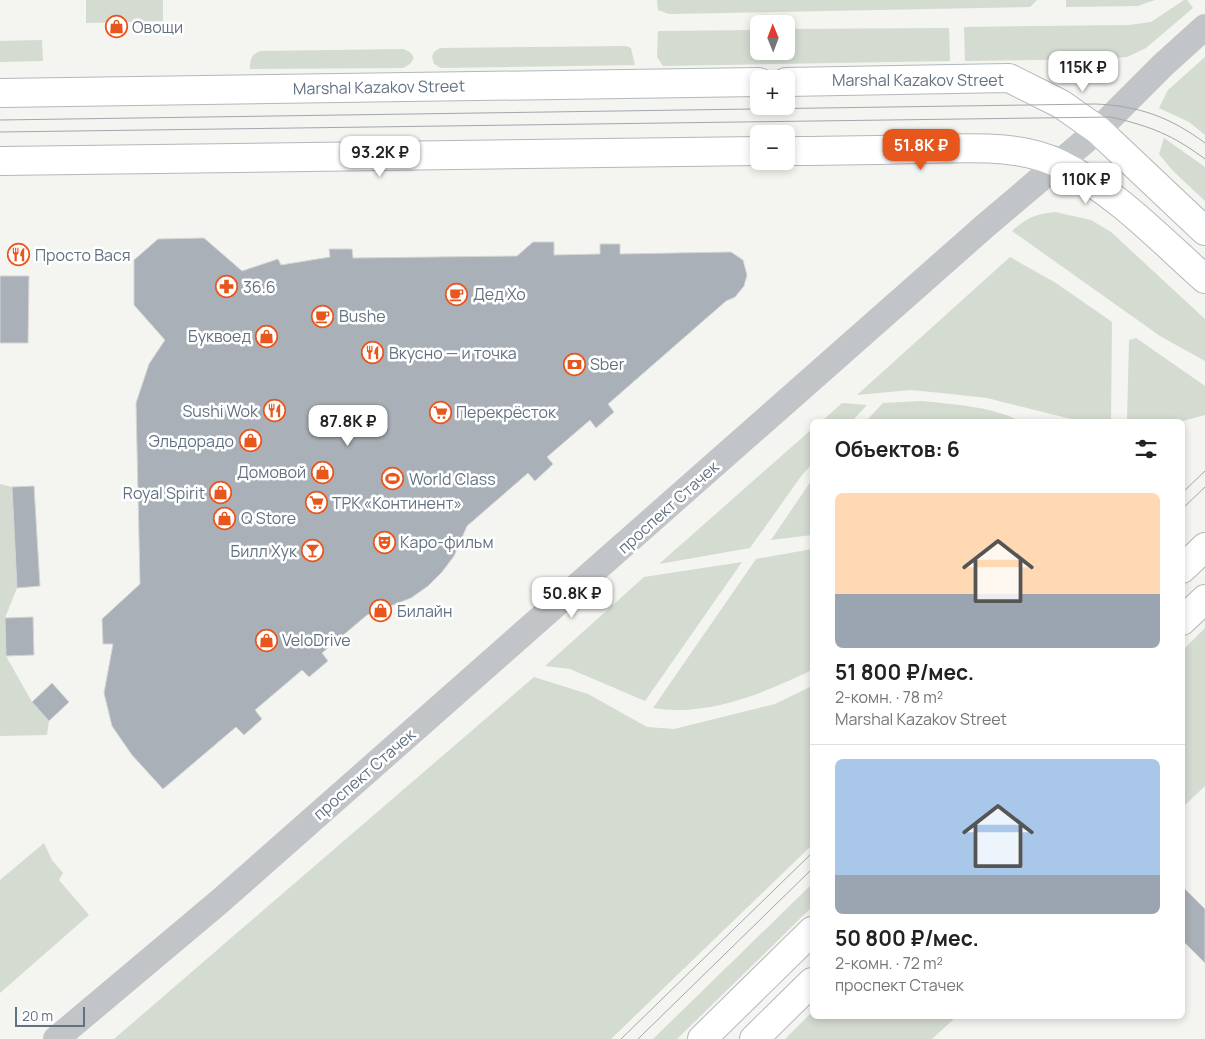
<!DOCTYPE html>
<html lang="ru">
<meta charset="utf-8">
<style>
:root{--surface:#fff;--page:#f6f6f6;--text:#222;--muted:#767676;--line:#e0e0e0;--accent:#e7561d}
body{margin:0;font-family:Manrope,sans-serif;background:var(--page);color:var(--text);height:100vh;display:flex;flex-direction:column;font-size:19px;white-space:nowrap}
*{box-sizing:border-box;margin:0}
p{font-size:16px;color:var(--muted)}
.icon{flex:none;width:28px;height:28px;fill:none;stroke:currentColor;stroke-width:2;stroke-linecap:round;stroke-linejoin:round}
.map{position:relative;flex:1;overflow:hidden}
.drawer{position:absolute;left:810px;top:419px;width:375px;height:600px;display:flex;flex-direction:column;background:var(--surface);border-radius:8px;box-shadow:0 2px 8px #0003}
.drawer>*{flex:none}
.needle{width:32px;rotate:359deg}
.buttons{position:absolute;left:750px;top:15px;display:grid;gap:10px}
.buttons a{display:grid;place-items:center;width:45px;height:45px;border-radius:8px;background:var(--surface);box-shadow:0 2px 8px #0003;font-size:25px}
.scale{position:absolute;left:15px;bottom:12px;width:70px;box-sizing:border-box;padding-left:5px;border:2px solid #627282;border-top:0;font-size:14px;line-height:18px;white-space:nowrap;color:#627282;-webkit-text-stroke:4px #fff;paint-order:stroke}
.price{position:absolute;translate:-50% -42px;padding:0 11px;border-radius:10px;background:#fff;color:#222;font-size:16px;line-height:32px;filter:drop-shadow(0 1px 2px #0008)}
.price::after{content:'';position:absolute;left:50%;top:30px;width:15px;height:11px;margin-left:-8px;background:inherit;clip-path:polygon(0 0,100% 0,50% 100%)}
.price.selected{background:var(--accent);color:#fff}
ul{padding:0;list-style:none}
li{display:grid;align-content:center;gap:10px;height:265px;padding:0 25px}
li+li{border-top:1px solid var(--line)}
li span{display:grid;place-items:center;height:155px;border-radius:8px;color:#555}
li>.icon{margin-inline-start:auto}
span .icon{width:90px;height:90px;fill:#fffc;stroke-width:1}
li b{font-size:21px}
h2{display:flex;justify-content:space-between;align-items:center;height:60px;padding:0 25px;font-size:21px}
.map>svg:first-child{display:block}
.green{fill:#d4dbd1}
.building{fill:#a9b0b7;stroke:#d5d5d3}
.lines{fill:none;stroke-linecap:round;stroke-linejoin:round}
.secondary-casing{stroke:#b3b8bd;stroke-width:30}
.primary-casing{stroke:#b4b8bc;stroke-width:30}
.street{stroke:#c1c5c8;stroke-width:26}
.secondary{stroke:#fff;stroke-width:28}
.primary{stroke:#fff;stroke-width:28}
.tram{stroke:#a1a7ad;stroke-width:1}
.labels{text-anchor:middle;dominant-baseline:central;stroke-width:5;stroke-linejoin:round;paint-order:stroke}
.poi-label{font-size:16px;fill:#627282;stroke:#fff;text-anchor:start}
.street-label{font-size:16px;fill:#627282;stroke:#fff}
</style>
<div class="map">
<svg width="1205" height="1039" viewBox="0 0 1205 1039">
<rect width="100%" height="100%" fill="#f4f4f0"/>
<path class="green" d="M86,0h77v21l-77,2z
M657,0h380l-7,7 -361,7 -11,-4z
M1066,0h89l-17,6 -72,1z
M1184,0h3l6,8 -47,40 -19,9 -24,2 -138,2 -1,-34 165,-2 22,-3z
M949,28l1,33 -287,5 -6,-9 1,-26 101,-1v21h27v-22z
M42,40l1,21 -43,1v-21z
M626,46l5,2 4,17 -194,3 -7,-4 -2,-7 2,-5 6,-4z
M403,49l7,3 4,6 -4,6 -7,4 -153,1c0,-10 1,-14 10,-18z
M1205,57v78l-16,-13 -30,-14 9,-18z
M1164,138l41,29v34l-32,-30 -14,-17z
M1055,212l36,8 20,12 94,87v42l-45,-25 -148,-105c14,-13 24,-17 43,-19z
M1010,257l46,26 56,39 -1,99h-32l-92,-23 -45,-5 -32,-3 -53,5z
M1136,338l69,48v29l-22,6h-56l2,-81z
M923,401c33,4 67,5 97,20h-154l17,-18z
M842,403l25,2 -15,16h-30z
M812,429v35l-10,11 -52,73 -91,16z
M812,479v56l-41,5 40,-59z
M0,484l12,3 5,101 -12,30 1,38 26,46 17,19 -2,14 -47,1z
M812,549v121c-48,23 -104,47 -159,38l103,-149z
M742,562l-97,139 -75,-32 -25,-3 99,-89z
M1205,628v158l-22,21v-157z
M534,677l54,17 59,33 27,2 101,-25 37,-18v159l-201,194h-497z
M44,843l8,17 11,13 -4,7 30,35 -89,78v-113z
M812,884v23l-135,132h-24z
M812,1012v4h145l-25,23h-147z"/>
<path class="building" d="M204,238l38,33 36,-12 3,6 49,-8 -1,-8h23l1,9 164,-2 16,-14h21v13l46,-1v-10h20v10l111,-2 12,8 4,15 -3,11 -9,11 -9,4 -118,103 6,8 -18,16 -6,-8 -43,37 6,7 -18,17 -7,-8 -61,53 -13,30 -12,16 -14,14 -17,12 -44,17 -45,38 6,8 -19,16 -7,-7 -47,40 7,9 -18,16 -8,-8 -73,62 -31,-34 -20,-29 -8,-33 9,-49h-10l-1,-25 38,-35 -4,-181 13,-39 16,-24 -31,-35v-45l24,-21z
M0,276h29l-1,67h-28z
M34,486l6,100 -23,2 -5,-101z
M33,617l1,38 -28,1 -1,-38z
M52,683l17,19 -20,19 -17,-19z
M1182,886l23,23v54l-23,-23z"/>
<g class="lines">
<defs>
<path id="secondary" d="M786,82l223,-4 52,26 37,26 107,101
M0,93l759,-11
M786,151c44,0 89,-1 133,-2 45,0 99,-6 141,15 55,27 100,75 145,115
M0,161l759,-10"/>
<path id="primary" d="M1182,569l23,-22
M1182,621l23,-22
M702,1039l110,-108
M754,1039l58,-57"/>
</defs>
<use href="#secondary" class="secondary-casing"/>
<use href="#primary" class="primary-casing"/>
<path class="street" d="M56,1039l163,-137 766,-676 113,-96 65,-65 42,-38"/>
<use href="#secondary" class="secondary"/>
<use href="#primary" class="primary"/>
<path class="tram" d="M0,120l1096,-16c43,2 74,13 109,39
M0,132l1111,-15c41,10 60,17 94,42
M1182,493l23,-22
M1182,509l23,-22
M621,1039l191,-186
M638,1039l174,-170"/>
</g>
<defs>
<symbol id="shop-ring" viewBox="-11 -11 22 22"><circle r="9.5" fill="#fff" stroke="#e7561d" stroke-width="1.5"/><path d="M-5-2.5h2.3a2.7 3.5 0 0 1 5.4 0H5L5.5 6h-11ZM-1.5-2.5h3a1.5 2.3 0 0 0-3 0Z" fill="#e7561d"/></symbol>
<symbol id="restaurant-ring" viewBox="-11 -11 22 22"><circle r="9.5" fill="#fff" stroke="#e7561d" stroke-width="1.5"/><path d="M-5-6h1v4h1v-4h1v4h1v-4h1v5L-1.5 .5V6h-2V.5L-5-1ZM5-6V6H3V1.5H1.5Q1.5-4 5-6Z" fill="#e7561d"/></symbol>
<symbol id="pharmacy-ring" viewBox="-11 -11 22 22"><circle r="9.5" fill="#fff" stroke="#e7561d" stroke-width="1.5"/><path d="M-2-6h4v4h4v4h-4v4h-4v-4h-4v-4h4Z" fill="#e7561d"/></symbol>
<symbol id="cafe-ring" viewBox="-11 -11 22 22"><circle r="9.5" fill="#fff" stroke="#e7561d" stroke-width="1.5"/><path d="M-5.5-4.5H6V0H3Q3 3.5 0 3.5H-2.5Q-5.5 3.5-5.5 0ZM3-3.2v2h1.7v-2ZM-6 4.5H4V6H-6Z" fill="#e7561d"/></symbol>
<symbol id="bank-ring" viewBox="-11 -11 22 22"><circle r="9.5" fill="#fff" stroke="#e7561d" stroke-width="1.5"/><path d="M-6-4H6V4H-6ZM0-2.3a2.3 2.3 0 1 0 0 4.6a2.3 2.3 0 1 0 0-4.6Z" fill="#e7561d"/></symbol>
<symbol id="supermarket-ring" viewBox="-11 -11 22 22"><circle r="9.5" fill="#fff" stroke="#e7561d" stroke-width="1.5"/><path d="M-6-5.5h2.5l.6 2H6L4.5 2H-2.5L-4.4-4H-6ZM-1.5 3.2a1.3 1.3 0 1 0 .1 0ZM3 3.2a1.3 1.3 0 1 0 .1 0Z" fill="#e7561d"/></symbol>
<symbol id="stadium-ring" viewBox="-11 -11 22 22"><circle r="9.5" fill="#fff" stroke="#e7561d" stroke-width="1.5"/><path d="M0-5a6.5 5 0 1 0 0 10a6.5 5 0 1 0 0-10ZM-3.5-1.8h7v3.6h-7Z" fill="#e7561d"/></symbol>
<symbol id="theatre-ring" viewBox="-11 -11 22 22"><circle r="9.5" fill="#fff" stroke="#e7561d" stroke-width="1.5"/><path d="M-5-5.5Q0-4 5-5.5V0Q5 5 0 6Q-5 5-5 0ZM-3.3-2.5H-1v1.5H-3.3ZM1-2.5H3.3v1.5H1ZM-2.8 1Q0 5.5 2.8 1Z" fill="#e7561d"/></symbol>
<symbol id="bar-ring" viewBox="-11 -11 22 22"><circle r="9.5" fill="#fff" stroke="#e7561d" stroke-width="1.5"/><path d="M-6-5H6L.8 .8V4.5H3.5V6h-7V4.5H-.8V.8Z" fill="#e7561d"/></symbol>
</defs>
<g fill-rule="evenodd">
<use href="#shop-ring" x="104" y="14" width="25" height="25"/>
<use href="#restaurant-ring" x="6" y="242" width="25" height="25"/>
<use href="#pharmacy-ring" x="214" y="274" width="25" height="25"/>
<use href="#cafe-ring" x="444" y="282" width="25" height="25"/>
<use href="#cafe-ring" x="310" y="304" width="25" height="25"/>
<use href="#shop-ring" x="254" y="324" width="25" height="25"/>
<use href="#restaurant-ring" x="360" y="340" width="25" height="25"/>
<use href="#bank-ring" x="562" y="352" width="25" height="25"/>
<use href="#restaurant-ring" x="262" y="398" width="25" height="25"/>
<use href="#supermarket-ring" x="428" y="400" width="25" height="25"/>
<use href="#shop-ring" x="238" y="428" width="25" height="25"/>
<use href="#shop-ring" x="310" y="460" width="25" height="25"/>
<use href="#stadium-ring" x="380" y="466" width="25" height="25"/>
<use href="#shop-ring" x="208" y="480" width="25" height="25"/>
<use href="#supermarket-ring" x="304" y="490" width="25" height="25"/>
<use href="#shop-ring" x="212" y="506" width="25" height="25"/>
<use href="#theatre-ring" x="372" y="530" width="25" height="25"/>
<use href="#bar-ring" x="300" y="538" width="25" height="25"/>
<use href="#shop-ring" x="368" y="598" width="25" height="25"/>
<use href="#shop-ring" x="254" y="628" width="25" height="25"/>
</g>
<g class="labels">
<g class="poi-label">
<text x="132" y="27">Овощи</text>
<text x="35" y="255">Просто Вася</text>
<text x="243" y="287">36.6</text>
<text x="473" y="294">Дед Хо</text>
<text x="339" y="316">Bushe</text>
<text x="251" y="336" text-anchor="end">Буквоед</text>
<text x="389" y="353">Вкусно — и точка</text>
<text x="590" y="364">Sber</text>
<text x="258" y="411" text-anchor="end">Sushi Wok</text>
<text x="456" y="412">Перекрёсток</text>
<text x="234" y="441" text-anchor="end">Эльдорадо</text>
<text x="306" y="472" text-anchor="end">Домовой</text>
<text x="409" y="479">World Class</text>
<text x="205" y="493" text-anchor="end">Royal Spirit</text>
<text x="332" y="503">ТРК «Континент»</text>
<text x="241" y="518">Q Store</text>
<text x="400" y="542">Каро-фильм</text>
<text x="297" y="551" text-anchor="end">Билл Хук</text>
<text x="397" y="611">Билайн</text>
<text x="282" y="640">VeloDrive</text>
</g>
<g class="street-label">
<text x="918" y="80">Marshal Kazakov Street</text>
<text transform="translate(379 87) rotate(-1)">Marshal Kazakov Street</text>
<text transform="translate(668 507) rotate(-42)">проспект Стачек</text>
<text transform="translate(364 774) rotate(-41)">проспект Стачек</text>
</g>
</g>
</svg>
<div class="buttons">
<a><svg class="needle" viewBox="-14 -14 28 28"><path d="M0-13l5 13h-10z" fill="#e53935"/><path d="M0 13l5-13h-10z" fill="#767676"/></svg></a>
<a>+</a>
<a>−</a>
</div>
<div class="scale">20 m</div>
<b class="price" style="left:1083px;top:93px">115K ₽</b>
<b class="price selected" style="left:921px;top:171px">51.8K ₽</b>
<b class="price" style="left:380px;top:178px">93.2K ₽</b>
<b class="price" style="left:1086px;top:205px">110K ₽</b>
<b class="price" style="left:348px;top:447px">87.8K ₽</b>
<b class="price" style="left:572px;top:619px">50.8K ₽</b>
<section class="drawer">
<h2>Объектов: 6<svg class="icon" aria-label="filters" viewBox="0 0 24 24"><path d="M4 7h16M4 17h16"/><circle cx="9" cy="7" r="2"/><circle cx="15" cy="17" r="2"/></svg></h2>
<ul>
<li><span style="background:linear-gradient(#ffd9b3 65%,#9aa5b1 0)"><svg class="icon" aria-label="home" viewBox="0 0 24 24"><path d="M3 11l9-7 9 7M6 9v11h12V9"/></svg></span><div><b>51 800 ₽/мес.</b><p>2-комн. · 78 m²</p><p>Marshal Kazakov Street</p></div></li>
<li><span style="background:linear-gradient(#a9c7e8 75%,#9aa5b1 0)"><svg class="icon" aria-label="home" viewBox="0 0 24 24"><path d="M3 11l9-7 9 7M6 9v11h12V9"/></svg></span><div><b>50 800 ₽/мес.</b><p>2-комн. · 72 m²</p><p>проспект Стачек</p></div></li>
</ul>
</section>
</div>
